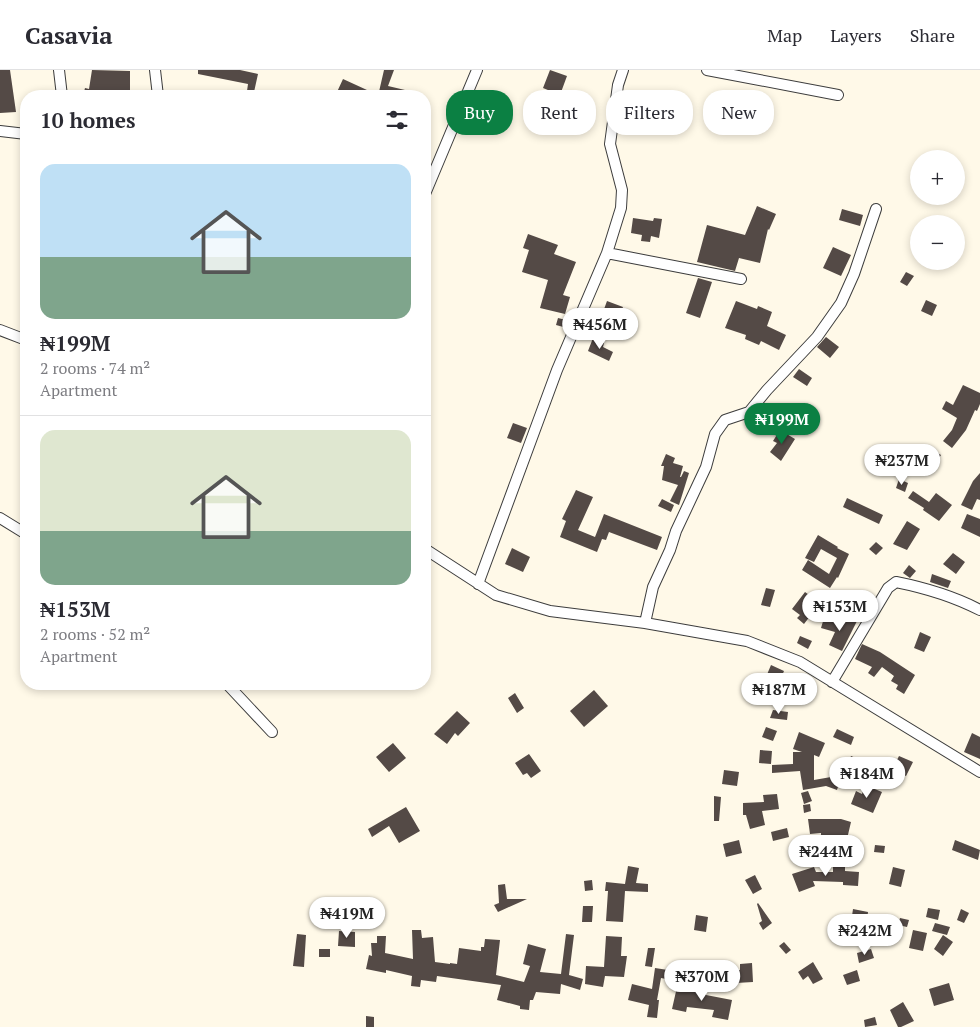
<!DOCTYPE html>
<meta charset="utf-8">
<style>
:root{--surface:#fff;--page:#f7f7f7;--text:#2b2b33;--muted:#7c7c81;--line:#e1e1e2;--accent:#0b8043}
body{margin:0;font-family:"PT Serif",serif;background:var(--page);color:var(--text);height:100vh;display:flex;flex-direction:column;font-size:19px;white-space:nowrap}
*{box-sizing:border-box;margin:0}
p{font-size:16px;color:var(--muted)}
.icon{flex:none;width:28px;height:28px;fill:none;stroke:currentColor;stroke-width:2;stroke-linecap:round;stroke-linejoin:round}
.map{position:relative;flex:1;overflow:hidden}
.side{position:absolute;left:20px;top:20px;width:411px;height:600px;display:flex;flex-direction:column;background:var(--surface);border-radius:20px;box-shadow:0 2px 8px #0003}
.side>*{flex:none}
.top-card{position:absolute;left:446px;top:20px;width:459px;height:45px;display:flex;gap:10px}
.controls{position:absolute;left:910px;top:80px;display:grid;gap:10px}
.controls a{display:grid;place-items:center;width:55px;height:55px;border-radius:50%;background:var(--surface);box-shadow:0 2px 8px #0003;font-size:25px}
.price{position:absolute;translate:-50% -42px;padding:0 11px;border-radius:18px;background:#fff;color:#222;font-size:16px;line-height:32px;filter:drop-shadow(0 1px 2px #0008)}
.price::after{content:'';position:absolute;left:50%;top:30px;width:15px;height:11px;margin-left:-8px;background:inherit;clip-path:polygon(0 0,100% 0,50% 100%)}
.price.on{background:var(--accent);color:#fff}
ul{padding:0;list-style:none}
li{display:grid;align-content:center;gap:10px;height:265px;padding:0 20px}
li+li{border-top:1px solid var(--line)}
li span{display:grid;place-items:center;height:155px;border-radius:15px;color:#555}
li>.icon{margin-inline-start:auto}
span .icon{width:90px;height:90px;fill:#fffc;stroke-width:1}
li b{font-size:21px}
h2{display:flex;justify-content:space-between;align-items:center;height:60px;padding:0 20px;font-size:21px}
.pill{padding:0 18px;border-radius:20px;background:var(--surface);box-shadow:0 2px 8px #0003;font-size:18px;line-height:45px}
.pill.on{background:var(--accent);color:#fff}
header{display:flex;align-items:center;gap:30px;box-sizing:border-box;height:70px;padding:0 25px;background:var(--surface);border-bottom:1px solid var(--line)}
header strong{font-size:24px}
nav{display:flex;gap:28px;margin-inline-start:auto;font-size:18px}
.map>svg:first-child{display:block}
.building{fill:#544a46}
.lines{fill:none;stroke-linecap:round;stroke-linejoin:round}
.minor-casing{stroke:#3d3d3d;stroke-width:12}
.minor{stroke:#fff;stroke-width:10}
</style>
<header>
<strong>Casavia</strong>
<nav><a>Map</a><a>Layers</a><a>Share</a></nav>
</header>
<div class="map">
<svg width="980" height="957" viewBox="0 0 980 957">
<rect width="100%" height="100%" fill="#fff9e8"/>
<path class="building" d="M0,0h10l6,42 -16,1z
M92,0l38,1v25h-47l2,-8 4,1z
M198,0h42l18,4 -4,18 -7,-1 1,-7 -50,-10z
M384,0h10l-6,16 17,4 -2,6h-25z
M550,0l17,6 -7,19 -17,-7z
M343,9l24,11 -3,6h-17l-10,-4z
M570,36l15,5 -5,14 -15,-6z
M757,136l19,8 -7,16 -1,-1 -8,34 -21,-5 -4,13 -38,-9 10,-37 38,10z
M842,139l21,6 -3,11 -21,-6z
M633,148l20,3 1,-3 8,1 -3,19 -8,-2 -1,6 -9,-1 1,-6 -11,-2z
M528,164l30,11 -4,9 22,8 -13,33 7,2 -5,17 -25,-6 8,-28 -26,-8 7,-22 -6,-2z
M833,177l18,8 -10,21 -18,-8z
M906,202l8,4 -7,10 -7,-4z
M698,208l14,4 -12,36 -14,-5z
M926,230l11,5 -5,11 -11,-5z
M607,231l16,6 -8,22 -16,-6z
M736,231l21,8 1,-3 14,6 -5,14 19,9 -7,15 -18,-9 -2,4 -14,-6 1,-4 -21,-7z
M558,248l12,3 -3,7 -11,-3z
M826,267l13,10 -9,11 -13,-11z
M593,268l11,5 -1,4 10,5 -4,9 -21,-10z
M799,299l13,9 -5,8 -14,-9z
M963,315l17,8v11l-3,7 -2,-1 -9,20 -14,18 -9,-7 9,-11 5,-12 -15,-9 4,-8 7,4z
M513,353l14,5 -6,15 -14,-5z
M780,360l15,9 -14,22 -11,-9 7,-9 -4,-2z
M927,377l14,8 -7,11 -14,-8z
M666,384l9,4 -2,5 10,3 -3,11h1l3,-6 5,2 -10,32 -9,-4 8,-16 -16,-5 2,-14h-3z
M980,403v27l-3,-1 -5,11 -11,-5 12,-24z
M899,409l9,4 -3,9 -9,-4z
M576,420l17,7 -15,33 17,7 9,-23 58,23 -5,13 -48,-18 -3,8 -4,-1 -5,13 -37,-15 6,-16 -4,-2z
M913,421l16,11 7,-9 16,12 -13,16 -16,-11 1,-2 -16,-10z
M847,428l36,17 -4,9 -36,-17z
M662,429l12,6 -3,7 -13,-6z
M967,444l13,5v18l-19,-9z
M907,451l13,8 -13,21 -14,-6z
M818,465l20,12 -1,1 12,6 -11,24 -1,-1 -7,11 -28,-18 6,-10 21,14 8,-16 -16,-9 -7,13 -9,-4z
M876,472l7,6 -7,7 -7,-6z
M512,478l18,9 -7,15 -18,-8z
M953,483l12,9 -9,12 -13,-10z
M909,495l7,6 -6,7 -7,-5z
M932,504l19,7 -3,7 -18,-6z
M766,518l9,2 -5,17 -9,-2z
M805,522l15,11 -16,21 -7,-6 3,-3 -8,-6z
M848,546l9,5 -15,30 -13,-6 6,-13 -14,-4 3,-10 19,6z
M920,562l11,5 -7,15 -10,-4z
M800,566l12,5 -4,8 -11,-6z
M862,574l18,8 35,23 -11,19 -8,-5 2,-4 -7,-4 3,-5 -12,-9 -8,10 -6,-4 4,-6 -17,-8z
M771,595l13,6 -8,19 -13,-6z
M594,620l14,16 -24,21 -14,-16z
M515,623l9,15 -7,5 -9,-15z
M773,640l15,2 -1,8 -17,-2z
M457,641l13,12 -12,13 -3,-3 -8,11 -13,-10z
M766,657l11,4 -4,10 -11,-4z
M837,659l17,8 -3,8 -18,-8z
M799,662l26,11 -6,14 -5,-2v25l17,-3 9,3 -3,10 -11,-4 -23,4 -3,-19 -28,2v-8l21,-1v-12h9l-9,-3z
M972,663l8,4v22l-16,-7z
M393,673l13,15 -17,14 -13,-15z
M760,680l12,1 -1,13 -12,-1z
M529,684l12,17 -10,7 -4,-5 -4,2 -8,-12z
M851,686l21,9 -3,8 -21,-8z
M899,686l14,6 -7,14 -14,-6z
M724,700l15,2 -2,14 -15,-2z
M865,715l17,7 -9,21 -22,-9 5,-13 6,3z
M808,721l4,10 -8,3 -3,-11z
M777,724l2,15 -17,2 3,14 -15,4 -4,-14h-3v-12l21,-1 -1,-7z
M714,726l7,1 -2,24h-5z
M810,734l1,7 -7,2 -1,-8z
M406,737l14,24 -21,12 -10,-17 -17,11 -4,-8z
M808,749h33l10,3 -4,17 14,2 -1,7 -34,-6 1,-6 6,1 1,-2h-13v-2l-11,1z
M787,758l2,9 -16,4 -2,-9z
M739,770l3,13 -16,4 -3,-13z
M955,770l25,10 -2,10 -26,-10z
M875,775l10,1 -1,7 -10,-1z
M833,792h12v9l14,1 -1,14 -15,-1v-3l-30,-1 2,5 -16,6 -7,-18 22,-7 2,5h17z
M628,796l11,2 -3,15 12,1v8l-23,-1 -2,31 -17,-1 2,-30h-3l1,-9 19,2z
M893,797l12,3 -4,17 -12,-3z
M755,805l7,14 -9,5 -8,-14z
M592,810l1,10 -8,1 -1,-10z
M505,814l2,15h20l-29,13 -4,-7 5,-2 -1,-18z
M758,833l14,20 -9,7 -4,-7 3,-2 -5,-17z
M583,836h10l-1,16h-10z
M928,838l12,2 -2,10 -12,-3z
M853,839l15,3 -1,9 -6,-1v10h-11l-2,-7h3z
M961,839l8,4 -5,10 -7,-3z
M696,845l12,2 -2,15 -12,-2z
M900,848l9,2 -2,7 -9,-2z
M935,853l15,4 -3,8 -15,-4z
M412,860h9l1,8 11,-1 2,25 15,2v-1l7,1 2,-16 22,3v-4h3l1,-8 15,1 -4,35 28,7 6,-16 -7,-2 5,-20 18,5 -6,23 21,2 5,-40 8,1 -5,40 14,4 -3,11 -19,-6 -1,10 -24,-2 -3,8h-3l-1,10 -9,-1v-3l-23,-6 4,-15 -64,-9 -1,6 -15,-2 -1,7 -9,-1 1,-10 -26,-6v3l-20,-4 3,-14 3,1 -1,-13h6v-7h9l-1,17 28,6z
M913,860l14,3 -4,18 -14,-3z
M339,861l16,1v15l-17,-1z
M297,864l9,1 -2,32 -11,-1z
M943,865l10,7 -10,14 -9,-7z
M606,866l16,1 -1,19h6l-3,21 -19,-1 -2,11 -18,-3 1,-18 18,1z
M784,872l7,8 -5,4 -7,-8z
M648,878h7l-3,19 -7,-1z
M319,879h11v8h-11z
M871,879l3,9 -15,5 -2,-10z
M813,892l10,17 -10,5 -5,-8 -5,4 -5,-8z
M752,893l1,19 -17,1 -1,-13h5v-6z
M655,898l13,2 -2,9 -5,-1 -4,22h2l-2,18 -10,-1 2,-12 -21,-5 4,-16 20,5z
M857,900l3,11 -13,4 -4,-10z
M949,913l5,17 -20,6 -5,-17z
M693,915l13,2v8l26,5 -4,20 -16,-3 2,-7 -27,-3 -1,5 -14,-3 5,-22 15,3z
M903,932l11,19 -13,6h-3l-8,-17z
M366,946l8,1v10h-8z
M875,947l2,8 -12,2 -1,-7z"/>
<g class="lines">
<defs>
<path id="minor" d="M59,0l3,26
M155,0l3,26
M707,0l131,25
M0,61l26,3
M425,124l52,-124
M607,183l134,26
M0,260l26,10
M0,448l26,16
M425,479l71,46 54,16 95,12 102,18 53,21 180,110
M478,514l79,-214 50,-117 14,-45 1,-18 -12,-46 8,-59 5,-15
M645,553l8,-36 17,-37 6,-19 30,-64 9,-33 10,-14 24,-8 18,-22 50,-53 24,-34 13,-29 22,-65
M832,612l56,-94 8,-6c30,6 57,14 84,28
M227,614l45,48"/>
</defs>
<use href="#minor" class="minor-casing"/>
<use href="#minor" class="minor"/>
</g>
</svg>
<div class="controls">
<a>+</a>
<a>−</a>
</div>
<b class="price" style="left:600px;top:280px">₦456M</b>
<b class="price on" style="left:782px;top:375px">₦199M</b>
<b class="price" style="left:902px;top:416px">₦237M</b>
<b class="price" style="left:840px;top:562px">₦153M</b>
<b class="price" style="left:779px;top:645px">₦187M</b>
<b class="price" style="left:867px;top:729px">₦184M</b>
<b class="price" style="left:826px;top:807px">₦244M</b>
<b class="price" style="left:347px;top:869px">₦419M</b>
<b class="price" style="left:865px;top:886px">₦242M</b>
<b class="price" style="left:702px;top:932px">₦370M</b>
<div class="top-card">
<a class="pill on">Buy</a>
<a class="pill">Rent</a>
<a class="pill">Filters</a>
<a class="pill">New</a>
</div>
<section class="side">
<h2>10 homes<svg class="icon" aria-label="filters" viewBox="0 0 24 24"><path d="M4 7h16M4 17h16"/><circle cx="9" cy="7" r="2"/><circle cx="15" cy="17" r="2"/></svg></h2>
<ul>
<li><span style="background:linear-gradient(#bfe0f5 60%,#7fa58c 0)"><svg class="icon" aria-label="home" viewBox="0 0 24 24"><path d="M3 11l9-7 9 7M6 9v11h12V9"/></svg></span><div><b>₦199M</b><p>2 rooms · 74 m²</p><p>Apartment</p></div></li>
<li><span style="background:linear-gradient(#dfe7d0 65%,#7fa58c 0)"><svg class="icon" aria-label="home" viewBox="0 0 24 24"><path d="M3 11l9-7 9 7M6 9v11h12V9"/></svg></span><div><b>₦153M</b><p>2 rooms · 52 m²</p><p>Apartment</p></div></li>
</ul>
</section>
</div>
